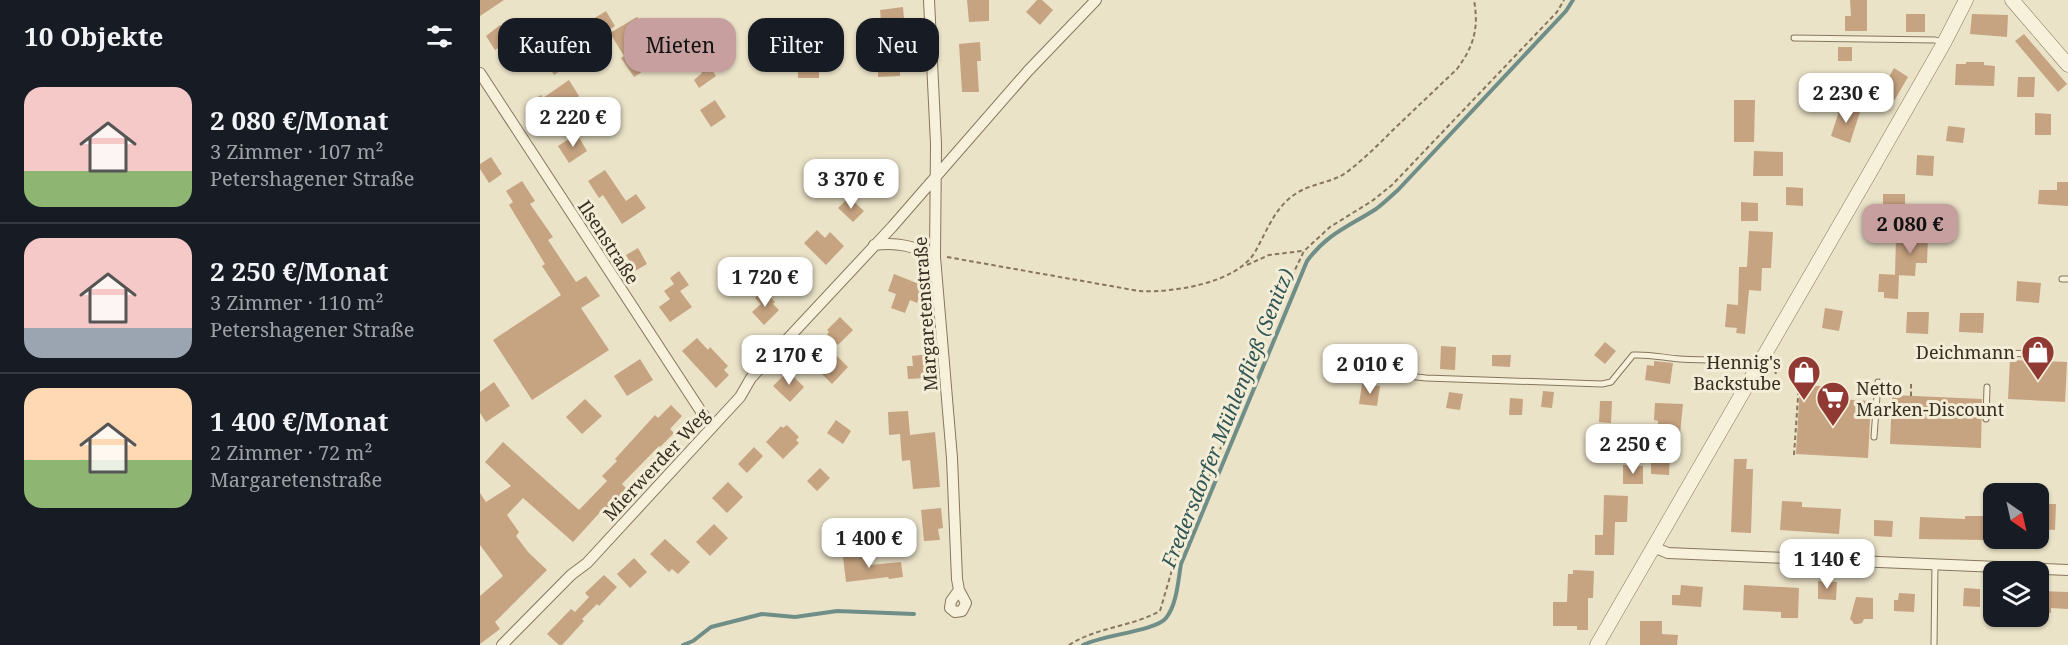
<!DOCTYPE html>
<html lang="de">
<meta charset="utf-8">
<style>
:root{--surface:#171b24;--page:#242831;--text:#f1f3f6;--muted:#9ea1a6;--line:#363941;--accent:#c69f9e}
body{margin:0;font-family:"Noto Serif",serif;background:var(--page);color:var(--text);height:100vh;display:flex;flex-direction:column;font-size:22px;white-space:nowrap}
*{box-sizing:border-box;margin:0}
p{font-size:20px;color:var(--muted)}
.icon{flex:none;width:33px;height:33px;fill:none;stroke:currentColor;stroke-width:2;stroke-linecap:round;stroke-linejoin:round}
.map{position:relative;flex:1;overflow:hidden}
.details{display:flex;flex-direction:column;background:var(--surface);width:480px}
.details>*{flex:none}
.top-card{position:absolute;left:18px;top:18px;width:570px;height:54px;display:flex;gap:12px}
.needle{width:39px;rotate:146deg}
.fabs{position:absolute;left:1503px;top:483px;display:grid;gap:12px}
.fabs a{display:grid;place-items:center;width:66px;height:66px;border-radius:12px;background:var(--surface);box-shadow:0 2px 4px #0004;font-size:30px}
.price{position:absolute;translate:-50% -51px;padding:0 14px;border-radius:12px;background:#fff;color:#222;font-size:20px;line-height:39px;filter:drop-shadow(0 2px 3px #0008)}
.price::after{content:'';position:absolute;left:50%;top:36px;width:18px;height:14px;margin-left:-9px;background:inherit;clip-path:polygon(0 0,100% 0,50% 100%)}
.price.on{background:var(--accent);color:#111}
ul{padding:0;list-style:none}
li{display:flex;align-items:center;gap:18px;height:150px;padding:0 24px}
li+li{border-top:2px solid var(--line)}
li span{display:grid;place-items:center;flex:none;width:168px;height:120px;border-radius:18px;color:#555}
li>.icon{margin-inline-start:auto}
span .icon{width:72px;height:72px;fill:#fffc;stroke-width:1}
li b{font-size:26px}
h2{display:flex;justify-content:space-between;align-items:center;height:72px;padding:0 24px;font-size:26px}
.chip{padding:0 21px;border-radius:18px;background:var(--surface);box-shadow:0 2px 4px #0004;font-size:21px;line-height:54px}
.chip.on{background:var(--accent);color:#111}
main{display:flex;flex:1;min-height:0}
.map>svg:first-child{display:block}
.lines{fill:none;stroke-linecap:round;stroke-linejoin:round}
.stream{stroke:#708e88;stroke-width:4}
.building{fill:#c6a381}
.service-casing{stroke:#86765e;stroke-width:7}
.minor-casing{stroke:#86765e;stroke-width:12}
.tertiary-casing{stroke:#86765e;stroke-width:15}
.path{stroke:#86765e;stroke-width:2;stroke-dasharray:4.5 3;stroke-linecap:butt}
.service{stroke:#f7f0db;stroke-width:5}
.minor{stroke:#f7f0db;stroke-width:10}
.tertiary{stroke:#f7f0db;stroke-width:14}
.labels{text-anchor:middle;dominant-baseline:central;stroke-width:6;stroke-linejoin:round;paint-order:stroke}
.street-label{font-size:18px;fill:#382d21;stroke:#f3edd7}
.poi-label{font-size:18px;fill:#382d21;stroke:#f3edd7;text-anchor:end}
.water-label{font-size:20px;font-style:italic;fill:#315656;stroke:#f3edd7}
</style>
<main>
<section class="details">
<h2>10 Objekte<svg class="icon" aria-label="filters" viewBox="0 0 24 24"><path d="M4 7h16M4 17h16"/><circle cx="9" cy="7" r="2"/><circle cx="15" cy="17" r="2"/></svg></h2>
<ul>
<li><span style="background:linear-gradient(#f6c9c9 70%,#8fb573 0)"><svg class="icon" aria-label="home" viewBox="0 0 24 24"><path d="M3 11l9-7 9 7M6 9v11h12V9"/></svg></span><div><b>2 080 €/Monat</b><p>3 Zimmer · 107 m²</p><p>Petershagener Straße</p></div></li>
<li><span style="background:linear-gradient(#f6c9c9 75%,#9aa5b1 0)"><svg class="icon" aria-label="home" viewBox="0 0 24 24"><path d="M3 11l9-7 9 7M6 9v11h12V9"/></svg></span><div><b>2 250 €/Monat</b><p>3 Zimmer · 110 m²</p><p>Petershagener Straße</p></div></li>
<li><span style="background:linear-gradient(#ffd9b3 60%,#8fb573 0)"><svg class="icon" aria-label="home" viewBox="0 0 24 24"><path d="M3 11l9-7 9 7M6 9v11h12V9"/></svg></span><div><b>1 400 €/Monat</b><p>2 Zimmer · 72 m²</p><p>Margaretenstraße</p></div></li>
</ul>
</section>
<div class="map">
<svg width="1588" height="645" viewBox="0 0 1588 645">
<rect width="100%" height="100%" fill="#ebe3c8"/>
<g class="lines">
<path class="stream" d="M203,645l10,-4 18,-14 51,-13 33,3 42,-6 77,3
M603,645c19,-10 73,-14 83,-27 11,-14 12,-37 15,-54l126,-303c21,-28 41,-34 69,-52 8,-6 15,-13 22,-19l168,-179 7,-11"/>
</g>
<path class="building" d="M0,0h24l-24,16z
M487,0h22v21l-20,1z
M557,0h5l11,10 -13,15 -14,-13z
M1370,0h17v31h-22v-15h6z
M423,7l2,23 -23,2 -2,-22z
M126,11l9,15 -12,8 -10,-15z
M1426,14h19v18h-19z
M1492,14l36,1 -1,22 -37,-3z
M157,17l14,21 -13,9 13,19 -17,11 -13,-19 3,-2 -14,-23z
M20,25l10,15 -15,10 -9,-14z
M1544,34l43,50 -9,8 -43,-51z
M500,42l1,19h-4l2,31h-17l-3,-48z
M91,44l9,13 -26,18 -9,-14z
M217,47l19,29 -17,12 -5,-8 8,-7 -13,-21z
M1358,47h14v14h-14z
M420,54v22l-22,1v-22z
M1486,62h18v3l11,1 -1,20 -39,-1 1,-21h10z
M339,64v14h-21v-13z
M1414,68l14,9 -14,24 -14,-8z
M1538,77h17l-1,20h-17z
M89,80l10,16 -39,26 -11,-16 4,-2 -2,-3 10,-6 2,3z
M235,100l11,17 -15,10 -11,-17z
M1254,100h21l-1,42h-20z
M1361,105l19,7 -10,31 -19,-7z
M123,112l7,11 -18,12 -7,-11z
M1555,113l16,1v21h-16z
M1468,126l17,2 -2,15 -17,-2z
M97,134l10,17 -18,12 -11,-17z
M1274,151l29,1v24h-30z
M1437,155l17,1 -1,20 -17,-1z
M11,157l11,17 -13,9 -9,-14v-5z
M392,164l11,5 -9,20 -11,-5z
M125,170l21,31 10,-7 10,14 -24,16 -19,-29 -4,3 -11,-17z
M42,181l13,20 -5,3 23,33 -5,3 28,42 10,-6 14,20 -19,12 28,42 -77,50 -39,-60 68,-45 -19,-29 3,-2 -36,-59 4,-3 -7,-11z
M1577,182h11v24l-30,-2 1,-14h18z
M1306,187l17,1v18l-17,-1z
M1403,194h22v30h-22z
M369,197l15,14 -11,11 -15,-14z
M1261,202l17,1v18h-17z
M337,230l8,8 5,-6 14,14 -18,19 -22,-22z
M1269,231l24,1 -2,36h-9l-1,23 -12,-1 -4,44 -9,-1 1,-5 -12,-1 2,-23 11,1 1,-38h8z
M1416,237l32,1 -1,25h-11l-1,13 -20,-1z
M158,248l9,16 -12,7 -9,-16z
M199,271l10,14 -9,6 12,16 -22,15 -11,-15 11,-8 -6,-8 10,-7 -4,-6z
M316,271l12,12 -13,13 -12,-11z
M414,274l30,12 -7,17 -7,-3 -5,13 -14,-5 5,-14 -8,-3z
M1399,274l20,1 -1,24 -14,-1v-6h-6z
M1537,281l24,2 -2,20 -23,-2z
M284,290l11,12 -2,2 6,6 -15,15 -12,-13 9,-8 -6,-6z
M1345,308l18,3 -4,20 -17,-3z
M1427,312h22l-1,22 -22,-1z
M1480,313h24l-1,20 -24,-1z
M360,317l13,13 -15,15 -11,-11 2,-2 -2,-2z
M217,338l11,12 2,-3 18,19 -4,4 5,5 -13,13 -34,-37z
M1125,342l11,9 -11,13 -11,-9z
M961,346l15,1 -1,23 -15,-1z
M897,350l22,4 -2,11 -22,-4z
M355,354l13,13 -16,17 -13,-13z
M450,354l2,18 -8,1 1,5 -17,1 -1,-13h6l-1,-10z
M1012,355h19l-1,12 -18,-1z
M160,359l13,21 -26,16 -13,-20z
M1530,360l57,2 -2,40 -57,-3z
M1174,361l19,2 -3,21 -25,-4 2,-15 7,1z
M308,371l16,16 -14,15 -17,-16z
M14,382l16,24 -24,16 -6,-9v-21z
M882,384l18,2 -3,20 -18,-2z
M1320,385l39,2v12l32,2 -3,57 -72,-4z
M1063,391l11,1 -2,16 -11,-1z
M969,392l14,2 -3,16 -14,-2z
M1412,395l90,4 -1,49 -91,-4z
M1030,398l13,1 -1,16h-13z
M105,399l17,17 -20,18 -16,-17z
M1120,401h12l-1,22 -12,-1z
M1175,403l28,1 -5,50h-8l-1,21 -18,-1v-12h5l2,-41 -4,-1z
M191,405l11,11 -12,13 4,4 -14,14 -1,-1 -37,38 6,6 -22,23 -3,-4 -30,33 -50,-44 -16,17 12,17 -3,4 12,16 19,18 -52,52 5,7 -20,15v-48l23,-20 -23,-31v-52l6,9 25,-16 -26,-24 18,-20 76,68 28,-29 -5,-5 15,-15 -2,-2 40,-44 3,3z
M428,411l2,24 25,-3 5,55 -27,2 -3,-29 -8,1 -2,-27 -11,1 -1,-23z
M356,420l15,11 -8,13 -16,-11z
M307,425l12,12 -3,3 3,3 -16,16 -17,-17 15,-16 2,2z
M274,447l9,9 -16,17 -9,-9z
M1254,459h13l-1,10h7l-2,64 -20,-1z
M1143,465l20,1v18h-20z
M340,468l10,10 -13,13 -10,-10z
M248,482l15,15 -16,16 -15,-15z
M1124,495l24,1 -1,26h-12l-1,33h-19v-20h8z
M1302,501l20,1v5l39,2 -2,25 -59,-4z
M1558,504h18l-1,26 -17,-1z
M461,508l2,20 -5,1 2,11 -16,1 -3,-31z
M1485,516h21l-1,24 -66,-1 1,-22 45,2z
M1394,520l19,1 -1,16 -18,-1z
M234,524l14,14 -18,18 -14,-14z
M185,539l25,23 -12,12 -6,-5 -3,3 -19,-18z
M388,554l2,11 31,-3 2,15 -14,2 -1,-2 -42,5 -3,-25z
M154,558l13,14 -17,16 -13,-14z
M1093,570l21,1 -1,27h-5v32h-11v-4h-24v-24h14l1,-28h5z
M124,575l13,12 -18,19 -2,-2 -15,15 2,2 -22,24h-3l-12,-11 24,-25 4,3 14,-15 -4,-4z
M1338,581l19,1 -1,18 -18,-1z
M1201,585l22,2 -2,20 -29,-2v-10h8z
M1264,585l55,3 -1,30h-17v-6l-38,-2z
M1484,588l16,1v18l-17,-1z
M1558,591l30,1v17l-17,-1v5l-13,-1z
M1419,593l16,1 -1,18 -20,-1v-11h4z
M1376,597l17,1v21h-9l-2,4 -4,1h-4l-2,-3 -2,-2z
M1160,621h22v13l16,1 -1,10h-37z"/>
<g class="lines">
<defs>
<path id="service" d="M1314,38l141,2 7,2
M1582,279h6
M1519,353l40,1
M910,374l36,4 176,6 9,-2 22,-27c16,-1 32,3 47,4 27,2 49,-2 74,11
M1506,419l1,-32
M1394,437l4,-55
M1454,645l1,-81"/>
<path id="minor" d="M449,0l7,144 -1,113 17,201 5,121 2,11 7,13 -4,8 -7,1 -5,-4 1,-7 8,-11
M0,73l224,343 10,9
M394,245c24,-3 40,1 61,12
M1173,547l15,6 400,17
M22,645l69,-70 16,-12 153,-166 11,-19 141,-151 136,-156 68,-71"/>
<path id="tertiary" d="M1532,0l56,65
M1117,645l272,-471 75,-131 22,-43"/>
</defs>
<use href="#service" class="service-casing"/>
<use href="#minor" class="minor-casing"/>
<use href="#tertiary" class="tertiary-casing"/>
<path class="path" d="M467,257l192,34c34,2 98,-8 116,-39 12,-21 20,-46 42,-59 15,-10 35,-10 50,-21 17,-13 32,-28 47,-43 21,-20 42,-40 63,-60 17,-23 22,-41 17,-69
M767,265l22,-10 33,-4
M1295,362l1,16
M1431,396v-13
M1314,455l5,-72 7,1
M589,645c28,-18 62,-18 91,-34l14,-48 108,-266 22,-46 26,-24 42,-26 20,-16 165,-173 7,-12"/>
<use href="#service" class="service"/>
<use href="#minor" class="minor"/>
<use href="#tertiary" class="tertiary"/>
</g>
<defs>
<symbol id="shop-pin" viewBox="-11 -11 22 30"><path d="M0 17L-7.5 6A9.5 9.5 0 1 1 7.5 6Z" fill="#913933" stroke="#f3edd7"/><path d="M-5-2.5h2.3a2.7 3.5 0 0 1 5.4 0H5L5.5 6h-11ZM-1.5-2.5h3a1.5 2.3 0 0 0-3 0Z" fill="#fff"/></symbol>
<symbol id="supermarket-pin" viewBox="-11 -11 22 30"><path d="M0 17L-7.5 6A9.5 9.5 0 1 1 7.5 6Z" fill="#913933" stroke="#f3edd7"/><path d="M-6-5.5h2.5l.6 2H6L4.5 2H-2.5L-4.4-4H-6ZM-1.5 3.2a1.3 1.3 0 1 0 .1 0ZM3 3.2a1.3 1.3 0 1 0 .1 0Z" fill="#fff"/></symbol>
</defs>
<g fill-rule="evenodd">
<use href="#shop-pin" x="1539" y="333" width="38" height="52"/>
<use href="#shop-pin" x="1305" y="353" width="38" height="52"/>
<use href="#supermarket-pin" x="1334" y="379" width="38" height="52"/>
</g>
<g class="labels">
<g class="street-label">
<text transform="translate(129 242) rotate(57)">Ilsenstraße</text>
<text transform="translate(445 314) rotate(-94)">Margaretenstraße</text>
<text transform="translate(176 464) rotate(-47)">Mierwerder Weg</text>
</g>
<g class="poi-label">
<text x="1535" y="352">Deichmann</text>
<text x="1301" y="362">Hennig's<tspan x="1301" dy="21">Backstube</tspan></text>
<text x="1376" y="388" text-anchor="start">Netto<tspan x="1376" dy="21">Marken-Discount</tspan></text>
</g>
<g class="water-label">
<text transform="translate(747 418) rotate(-68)">Fredersdorfer Mühlenfließ (Senitz)</text>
</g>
</g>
</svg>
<div class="fabs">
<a><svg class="needle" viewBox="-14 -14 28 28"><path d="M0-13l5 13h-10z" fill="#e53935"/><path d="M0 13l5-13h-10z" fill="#9ea1a6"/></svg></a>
<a><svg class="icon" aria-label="layers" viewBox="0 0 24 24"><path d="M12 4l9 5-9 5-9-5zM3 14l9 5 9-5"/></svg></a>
</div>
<b class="price" style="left:1366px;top:124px">2 230 €</b>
<b class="price" style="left:93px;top:148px">2 220 €</b>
<b class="price" style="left:371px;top:210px">3 370 €</b>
<b class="price on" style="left:1430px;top:255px">2 080 €</b>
<b class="price" style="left:285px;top:308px">1 720 €</b>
<b class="price" style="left:309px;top:386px">2 170 €</b>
<b class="price" style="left:890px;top:395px">2 010 €</b>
<b class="price" style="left:1153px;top:475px">2 250 €</b>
<b class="price" style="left:389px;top:569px">1 400 €</b>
<b class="price" style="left:1347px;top:590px">1 140 €</b>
<div class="top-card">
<a class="chip">Kaufen</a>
<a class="chip on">Mieten</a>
<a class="chip">Filter</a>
<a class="chip">Neu</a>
</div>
</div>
</main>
